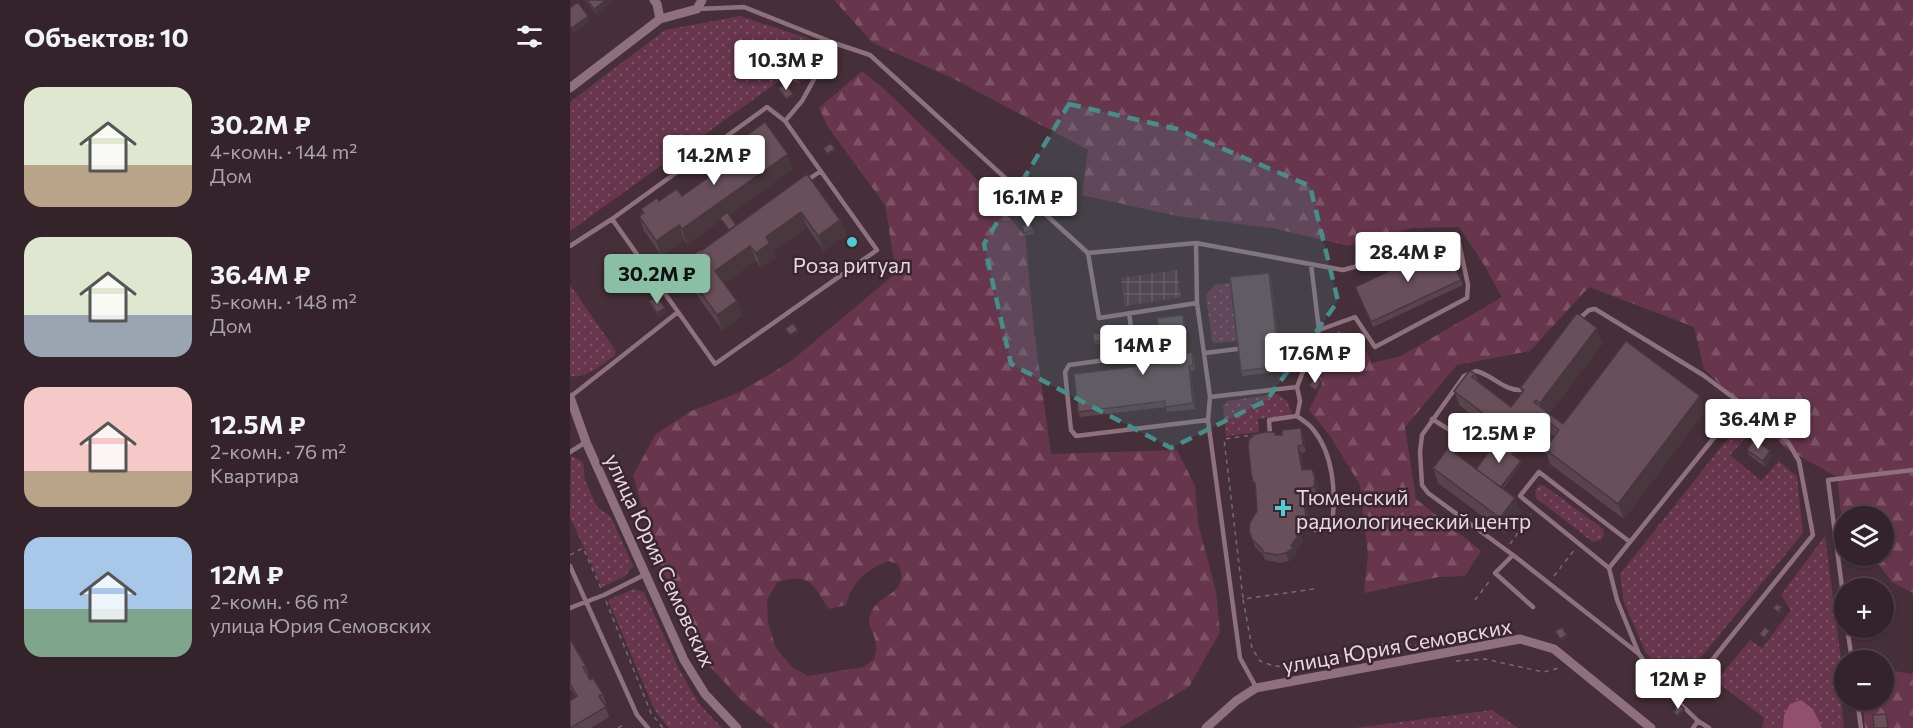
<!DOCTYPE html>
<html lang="ru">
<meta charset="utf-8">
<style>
:root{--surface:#34232b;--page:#3c2b33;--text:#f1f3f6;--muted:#a9a4a9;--line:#4e4047;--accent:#8abfa5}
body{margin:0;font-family:Commissioner,sans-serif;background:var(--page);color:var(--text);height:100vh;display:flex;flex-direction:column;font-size:22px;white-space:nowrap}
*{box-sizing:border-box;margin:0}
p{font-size:20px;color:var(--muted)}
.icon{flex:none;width:33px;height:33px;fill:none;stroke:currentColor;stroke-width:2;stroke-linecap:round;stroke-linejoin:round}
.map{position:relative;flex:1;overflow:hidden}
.drawer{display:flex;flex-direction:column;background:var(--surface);width:570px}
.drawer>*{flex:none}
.buttons{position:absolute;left:1264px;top:506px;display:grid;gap:12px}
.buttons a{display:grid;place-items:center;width:60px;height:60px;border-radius:50%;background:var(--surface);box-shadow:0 2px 4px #0004,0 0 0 2px var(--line);font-size:30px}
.price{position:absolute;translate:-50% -51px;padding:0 14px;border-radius:6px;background:#fff;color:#222;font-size:20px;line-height:39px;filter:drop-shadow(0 2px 3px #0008)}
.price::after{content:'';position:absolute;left:50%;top:36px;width:18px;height:14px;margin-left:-9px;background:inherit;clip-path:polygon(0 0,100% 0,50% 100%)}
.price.active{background:var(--accent);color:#111}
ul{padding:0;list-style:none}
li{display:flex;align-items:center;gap:18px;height:150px;padding:0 24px}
li span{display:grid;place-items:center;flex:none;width:168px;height:120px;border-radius:18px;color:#555}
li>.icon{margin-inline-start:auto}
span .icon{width:72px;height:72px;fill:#fffc;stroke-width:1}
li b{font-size:26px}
h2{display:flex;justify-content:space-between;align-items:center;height:72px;padding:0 24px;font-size:26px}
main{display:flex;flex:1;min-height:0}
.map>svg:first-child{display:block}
.industrial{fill:url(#industrial-grid)}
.grass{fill:url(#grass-dots)}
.forest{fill:url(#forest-firs);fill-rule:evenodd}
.water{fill:#91506e}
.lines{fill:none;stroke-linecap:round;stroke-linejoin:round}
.path{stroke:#7c6870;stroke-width:1.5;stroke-dasharray:4.5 4.5;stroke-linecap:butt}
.service{stroke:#8f707d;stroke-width:4.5}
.minor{stroke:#8f707d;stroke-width:9}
.wall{fill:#59444d}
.shaded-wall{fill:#49373e}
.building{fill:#684f59;stroke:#49373e;stroke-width:1.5}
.marked{fill:#458e8a;fill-opacity:0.2;stroke:#458e8a;stroke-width:4.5;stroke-dasharray:12 8;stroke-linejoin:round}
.poi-dot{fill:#51ccd5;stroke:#3b252f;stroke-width:2}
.labels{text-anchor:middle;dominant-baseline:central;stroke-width:5;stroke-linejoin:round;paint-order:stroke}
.poi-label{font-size:21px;fill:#e7d8de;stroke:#3b252f}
.street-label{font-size:21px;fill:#e7d8de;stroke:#3b252f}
</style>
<main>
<section class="drawer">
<h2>Объектов: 10<svg class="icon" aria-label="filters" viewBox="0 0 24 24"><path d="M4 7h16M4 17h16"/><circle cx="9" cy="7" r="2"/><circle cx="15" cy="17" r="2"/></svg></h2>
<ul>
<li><span style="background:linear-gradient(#dfe7d0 65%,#b9a48a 0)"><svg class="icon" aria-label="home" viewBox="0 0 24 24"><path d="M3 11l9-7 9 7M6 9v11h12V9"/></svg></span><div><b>30.2M ₽</b><p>4-комн. · 144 m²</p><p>Дом</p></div></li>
<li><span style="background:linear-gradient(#dfe7d0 65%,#9aa5b1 0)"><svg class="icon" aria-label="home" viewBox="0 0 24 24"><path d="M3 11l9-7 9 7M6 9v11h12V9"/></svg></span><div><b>36.4M ₽</b><p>5-комн. · 148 m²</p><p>Дом</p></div></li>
<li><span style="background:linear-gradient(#f6c9c9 70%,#b9a48a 0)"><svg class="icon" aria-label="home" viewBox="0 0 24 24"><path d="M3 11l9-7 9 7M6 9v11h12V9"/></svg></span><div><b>12.5M ₽</b><p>2-комн. · 76 m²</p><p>Квартира</p></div></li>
<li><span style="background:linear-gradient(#a9c7e8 60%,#7fa58c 0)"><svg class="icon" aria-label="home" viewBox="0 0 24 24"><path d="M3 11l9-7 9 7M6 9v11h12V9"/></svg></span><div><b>12M ₽</b><p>2-комн. · 66 m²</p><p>улица Юрия Семовских</p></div></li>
</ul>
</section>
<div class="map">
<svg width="1343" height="728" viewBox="0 0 1343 728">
<defs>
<pattern id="industrial-grid" width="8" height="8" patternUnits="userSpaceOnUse" patternTransform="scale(1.5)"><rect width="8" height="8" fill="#543643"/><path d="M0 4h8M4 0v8" fill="none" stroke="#6d525e"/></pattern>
<pattern id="grass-dots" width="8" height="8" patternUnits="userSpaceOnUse" patternTransform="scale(1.5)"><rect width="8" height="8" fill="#67364d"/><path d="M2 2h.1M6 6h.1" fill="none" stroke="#7d5266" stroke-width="1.8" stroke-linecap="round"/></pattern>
<pattern id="forest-firs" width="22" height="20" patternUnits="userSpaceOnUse" patternTransform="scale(1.5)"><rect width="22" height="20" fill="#67364d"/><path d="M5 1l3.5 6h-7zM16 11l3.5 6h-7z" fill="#7d5266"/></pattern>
</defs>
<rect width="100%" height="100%" fill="#462f39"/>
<path class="industrial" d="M607,270l4,27 -56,9 -4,-28z"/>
<path class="grass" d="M170,16l70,23 8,15 -19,30 -13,-8 -216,155v-129l95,-72z
M660,283l7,58 -22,2 -3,-2 -6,-46 9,-10z
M0,285l46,66 -2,5c-13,9 -27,23 -44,20z
M707,394l10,7 5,12 -3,2 -31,4 1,13 -33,4 -3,-30 4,-5z
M1167,427l10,9 -17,19 31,26 18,-20 18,16 6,56 -129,157 -29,-39 -21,-49 -4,-28z
M1,456l12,6 2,18 12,27 14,10 22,49 -8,10 -23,11 -32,-70z
M970,485l5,1 58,43 1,5 -3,6 -8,2 -57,-44 -1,-8z
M1255,536l21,163 -5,2 3,27h-82l2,-10 -48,-37 34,-41 12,8 29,-38 -10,-15z
M64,589l10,3 35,77 20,35 23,24h-53l-14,-17 -47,-111z
M922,710l26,18h-163z"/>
<path class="forest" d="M264,0h1079v593l-21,-11 -16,-21 -29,1 -1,-7h38v-39h-39v31l-8,-70 -50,-28 -83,-80 -10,-42 -105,-40 -59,64 -73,14 -52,62 11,72 65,52 -16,25 -26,1 -75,16 4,-39 -8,-69 -30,-49 -21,-26 13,-26 -3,-6 10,-14 16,-8 9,-17 11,10 7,14 29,-7 101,-59 -19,-34 -24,-36 -47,1 -63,18 -77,-18 -95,-12 -95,-21 6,-45 -134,-71 -81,-36z
M292,71l21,17 87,84 55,64 9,94 17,124 126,-4 18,36 3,37 18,69 4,40 -31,55 -70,41h-344l-33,-27 -42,-45 -46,-105 -21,-76 23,-41 35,-23 47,-18 52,-31 106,-89 -11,-68 -57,-78 -9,-19zM319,561l10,4c10,28 -16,28 -26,44 -10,17 2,21 3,36 1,4 -1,9 -2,14l-10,8 -56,9 -16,-9 -16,-19 -8,-25 -1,-23 10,-18c35,-9 34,1 52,27l17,-4c5,-22 21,-37 43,-44z
M1314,669l27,5 2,-3v57h-48l-3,-29h22z"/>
<path class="water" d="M1231,700l12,9 9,19h-39l1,-13 6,-11z"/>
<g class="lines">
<path class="path" d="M940,544l21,-30
M0,555l13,-7 18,40
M984,576l21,-27
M744,589l-71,10 9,49 8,13 14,5 14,1 46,-7 18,-11 39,-6 32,3 13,-2
M673,598l-19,-159 30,-4
M905,600l16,-21
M36,601l45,112 12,15
M886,661l29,-2 58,13 17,-4
M48,728l3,-2 1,2"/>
<path class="service" d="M127,9l47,-2 90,36 36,12 218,198 108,-10 1,60 13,94 -2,23 32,238 16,29
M215,121l17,-20 32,-58
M236,181l15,-10
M626,243l147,27 110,-30 6,3 9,42 -1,13 -92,49 -20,-30 -36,13
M0,246l42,-27 155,-112 18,14 92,129 -162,114 -103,-145
M518,253l11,65 98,-15
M87,282l21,-14
M559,313l6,43 -66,9 -4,7 6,58 5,6 132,-16
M1009,319l10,-9 6,-1 108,66 63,47 22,20 11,19 14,74 -134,166
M635,353l32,-4
M955,386l-4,4c-17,1 -28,-15 -45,-19l-12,5 -42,59 -2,17 2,33 6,8 85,62 126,99
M727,387l22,-57 -8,-66
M0,397l108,-85
M640,397l87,-10 3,14 -3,15c5,4 11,7 15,12 22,26 24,65 20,97l-17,5
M862,419l50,31
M700,436l-1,-16 28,-4
M0,452l16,-10
M1060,542l-91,-70 -19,24 89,72 8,32 22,54 22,31 37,36 11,7
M943,555l-18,18 38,34
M0,566l67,149 11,13
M1039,568l112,-139
M0,608l34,-13 42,-21
M1275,610l-17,-130 85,-10
M1277,627l5,33
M1287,699l4,29
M1123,728l5,-7"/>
<path class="minor" d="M84,0l3,4 3,15
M0,88l90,-69 37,-10 5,-9
M0,397l16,45 98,218 21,34 32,34
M636,728l30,-27 20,-13 264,-49 34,10 97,79"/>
</g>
<path class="wall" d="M15,0h28v1l-17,13z
M177,135l46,34 -64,46 7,10 71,-51 33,46 6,15 -22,16 -17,-24 -34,24 3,7 -15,10 -5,-7 -32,22 13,18 5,15 -20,14 -29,-40 -6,5 -10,-15 -6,-15 11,-3 19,-11 28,-20 -8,-11 -34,24 -3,-4 -22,16 -18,-25 -5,-15 4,-3 -2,-4 18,-8 23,-5 70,-49z
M461,223l3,10 -9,3 -3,-10z
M701,278l11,93 -39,5 -2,-5z
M891,280l2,5 -90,42 -18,-40z
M79,301l17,12 -7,5 -8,-12z
M615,320l3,33 6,4 1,13 -4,1 4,38 -28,3 -1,-5 -86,10 -2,-5 84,-49z
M533,335l1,8 -9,1 -1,-2z
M1033,343l-54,71 14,10 142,-13 -81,108 -74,-55 -5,-15 9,-12 -11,-9 -22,25 -3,-3 -4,6 8,7 -19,26 12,9 6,15 -16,20 -67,-50 -5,-15 43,1 29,-20 4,-5 -49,-38 -6,-15 21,-17 3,7 33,26 11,-14 -2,-5z
M706,435h28l2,17 -5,1 2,17 9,-1 6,17 -1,9 -11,2 3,29 -7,1 -1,9 2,5 -8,12 1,3 -7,5 -9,2 -15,-3 -2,-5 -8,-8 -6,-16 8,-20 -1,-22 -3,-7z
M1177,450l25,6 -7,11 -16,-12z
M0,639l16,27 3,10 -1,1 15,17 3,10 -1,1 4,12 -18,11h-21l6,-31 -6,-9z"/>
<path class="shaded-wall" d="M36,0h7v1l-17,13 -2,-5z
M18,16l2,5 -16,13 -2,-6z
M223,94l1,2 -7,5 -1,-2z
M265,149l1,2 -8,6 -1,-3z
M218,154l5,15 -71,51 -2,-2 1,2 -34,24 -5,-15z
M231,212l6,15 -34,24 3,7 -15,10 -5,-15 10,-16z
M270,220l6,15 -22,16 -6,-15z
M109,225l5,15 -22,16 -6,-15z
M180,246l6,15 -35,25 -6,-15z
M699,273l2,5 11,93 -2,-5z
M118,275l5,15 -6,5 -5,-15z
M167,301l5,15 -20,14 -5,-15z
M95,308l1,5 -7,5 -2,-5z
M613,315l2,5 4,38 -2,-5z
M1027,328l6,15 -57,75 -6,-15z
M228,330l1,2 -8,6 -1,-3z
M774,334l1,3 -5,8 -1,-3z
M619,366l2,5 4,38 -2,-6z
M751,381l1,3 -5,8 -1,-2z
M1130,396l5,15 -81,108 -6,-15z
M967,413l6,15 -22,25 -5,-15z
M731,428l3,7 2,17 -3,-7z
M728,446l3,7 3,25 -2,-8z
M947,448l1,2 -5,7 -1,-3z
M1200,451l2,5 -7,11 -2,-6z
M951,461l1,2 -21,27 -1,-2z
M745,478l3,8 -1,9 -3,-8z
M733,489l3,8 3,29 -3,-7z
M945,498l6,15 -16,20 -5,-15z
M729,519l3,8 -1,9 2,5 -8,12 1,3 -7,5 -3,-8 5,-7 7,-14z
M1212,607l1,3 -4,5 -1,-3z
M1200,631l1,2 -6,8 -1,-3z
M997,635l1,2 -7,5 -1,-3z
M1114,709l1,2 -7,7 -1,-2z"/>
<path class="building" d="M17,0h19l-12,9z
M8,2l10,14 -16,12 -2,-2v-18z
M216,83l7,11 -7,5 -8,-11z
M195,122l23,32 -106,75 -3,-4 -23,16 -17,-25 5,-3 -3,-4 16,-11 2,3 18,-12 5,7 72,-51 -7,-10z
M261,143l4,6 -8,5 -4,-6z
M237,174l33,46 -22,16 -17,-24 -35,25 4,6 -14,10 -6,-7 -35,25 22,30 -20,14 -29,-40 -6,5 -11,-15 9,-6 2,3 18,-12 1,1z
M157,212l9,13 -7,5 -9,-12z
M461,223l2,7 -9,3 -2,-7z
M875,245l16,35 -90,42 -16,-35z
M699,273l11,93 -39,5 -11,-94z
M87,296l8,12 -8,5 -8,-12z
M1007,313l20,15 -57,75 -4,-3 -2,2 29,22 63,-83 74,55 -82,108 -73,-55 14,-19 -22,-17 -21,25 -62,-47 16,-21 5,4 -3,3 39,30 13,-17 -4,-2z
M613,315l4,38 5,-1 1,13 -4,1 4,37 -28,4v-6l-87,11 -4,-38 88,-11 -5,-45z
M223,323l5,7 -8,5 -5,-6z
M768,330l6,4 -5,8 -6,-3z
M532,333l1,7 -9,2 -1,-8z
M744,378l7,3 -5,9 -7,-4z
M731,428l2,17 -5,1 4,24 10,-1 3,9 -1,9 -11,2 3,30h-7l-1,13 2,1 -9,13 2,2 -7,5 -9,2 -15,-3 1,-2 -11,-11 -3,-8 1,-9 7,-11 -2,-28 -2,-1 -2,-9 -3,-28 1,-6 7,-5 10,-2h9v3h7v-5z
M1184,439l16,12 -7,10 -16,-11z
M926,442l9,7 5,-6 7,5 -5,6 9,7 -20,26 -25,-18z
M878,448l67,50 -15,20 -67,-50z
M1207,604l5,3 -4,5 -5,-4z
M992,627l5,8 -7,4 -5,-8z
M1195,627l5,4 -6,7 -5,-4z
M0,639l16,27 -3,1 7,13 3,-2 10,16 -4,2 7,11 -36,21v-27l7,-5 -7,-12z
M1109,704l5,5 -7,7 -4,-4z
M1316,714l2,14h-14l-1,-13z"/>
<path class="marked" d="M499,104l108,25 133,57 28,115 -71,99 -96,48 -160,-84 -27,-120z"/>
<g class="poi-dot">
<circle cx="282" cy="242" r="6"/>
<path d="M710 499h6v6h6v6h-6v6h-6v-6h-6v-6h6z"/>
</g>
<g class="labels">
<g class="poi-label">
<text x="282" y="264">Роза ритуал</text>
<text x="726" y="496" text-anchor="start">Тюменский<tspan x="726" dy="24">радиологический центр</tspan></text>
</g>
<g class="street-label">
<text transform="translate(91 560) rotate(65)">улица Юрия Семовских</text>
<text transform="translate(827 645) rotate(-10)">улица Юрия Семовских</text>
</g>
</g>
</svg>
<div class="buttons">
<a><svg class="icon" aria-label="layers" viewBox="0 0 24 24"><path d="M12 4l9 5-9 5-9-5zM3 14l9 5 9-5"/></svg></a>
<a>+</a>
<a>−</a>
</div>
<b class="price" style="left:216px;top:91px">10.3M ₽</b>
<b class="price" style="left:144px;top:186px">14.2M ₽</b>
<b class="price" style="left:458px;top:228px">16.1M ₽</b>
<b class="price" style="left:838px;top:283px">28.4M ₽</b>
<b class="price active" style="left:87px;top:305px">30.2M ₽</b>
<b class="price" style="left:573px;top:376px">14M ₽</b>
<b class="price" style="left:745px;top:384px">17.6M ₽</b>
<b class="price" style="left:1188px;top:450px">36.4M ₽</b>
<b class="price" style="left:929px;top:464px">12.5M ₽</b>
<b class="price" style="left:1108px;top:710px">12M ₽</b>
</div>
</main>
